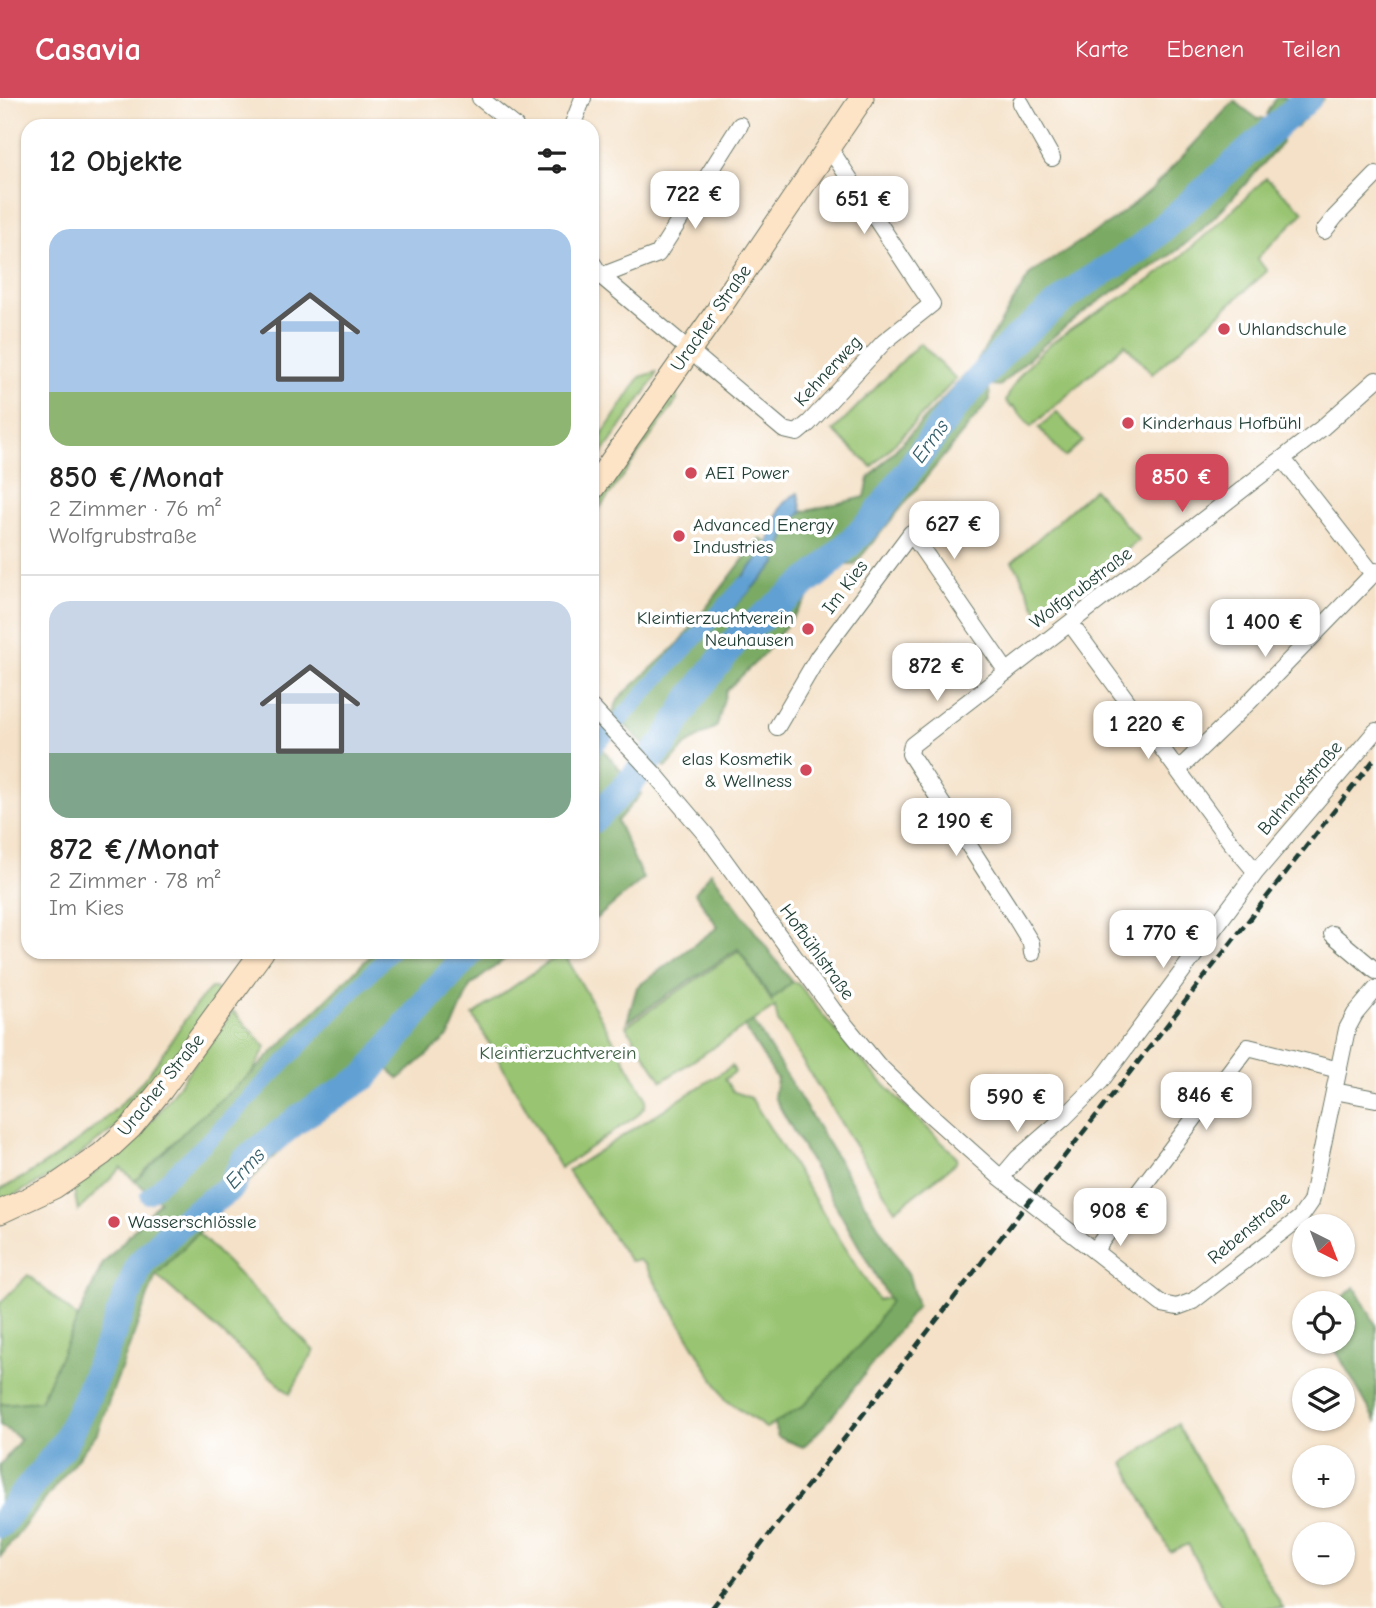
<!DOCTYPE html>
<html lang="de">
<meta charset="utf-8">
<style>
:root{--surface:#fff;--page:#f6f6f6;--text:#222;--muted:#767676;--line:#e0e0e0;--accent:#d1495b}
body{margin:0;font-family:"Comic Neue",sans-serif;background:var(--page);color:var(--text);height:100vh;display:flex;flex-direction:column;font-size:26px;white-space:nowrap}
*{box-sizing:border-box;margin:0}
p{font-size:23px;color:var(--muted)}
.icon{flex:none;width:38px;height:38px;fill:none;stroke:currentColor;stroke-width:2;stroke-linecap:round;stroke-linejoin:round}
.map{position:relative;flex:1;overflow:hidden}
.side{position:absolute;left:21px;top:21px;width:578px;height:840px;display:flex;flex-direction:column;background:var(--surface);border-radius:21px;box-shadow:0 2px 5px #0004}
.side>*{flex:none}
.needle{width:46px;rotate:138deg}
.buttons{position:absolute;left:1292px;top:1116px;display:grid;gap:14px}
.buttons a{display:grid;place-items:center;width:63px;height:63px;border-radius:50%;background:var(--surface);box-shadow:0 2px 5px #0004;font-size:35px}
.price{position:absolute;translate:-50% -60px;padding:0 16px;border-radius:14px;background:#fff;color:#222;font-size:23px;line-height:46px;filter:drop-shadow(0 2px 4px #0008)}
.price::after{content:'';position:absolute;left:50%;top:42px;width:21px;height:16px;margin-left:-10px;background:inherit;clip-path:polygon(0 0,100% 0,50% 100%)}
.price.active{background:var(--accent);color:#fff}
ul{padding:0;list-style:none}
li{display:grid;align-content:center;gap:14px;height:371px;padding:0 28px}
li+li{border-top:2px solid var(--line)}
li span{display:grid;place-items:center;height:217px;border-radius:21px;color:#555}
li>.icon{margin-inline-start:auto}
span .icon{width:126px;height:126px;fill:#fffc;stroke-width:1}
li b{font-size:30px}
h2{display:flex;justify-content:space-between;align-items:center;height:84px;padding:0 28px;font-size:30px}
header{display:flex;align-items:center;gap:42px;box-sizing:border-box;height:98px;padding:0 35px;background:var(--accent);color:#fff}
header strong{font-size:33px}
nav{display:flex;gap:38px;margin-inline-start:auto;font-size:24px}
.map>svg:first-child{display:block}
.green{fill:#99c471;stroke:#5c8052;stroke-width:2}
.forest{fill:#7aaa63;stroke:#4c744c;stroke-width:2}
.water{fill:#61a0d3;stroke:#406e84;stroke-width:2}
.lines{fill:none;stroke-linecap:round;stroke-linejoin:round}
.canal{stroke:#61a0d3;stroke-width:16}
.river{stroke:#61a0d3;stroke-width:28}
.street-casing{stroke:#6a7667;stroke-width:18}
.secondary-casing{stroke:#6a7667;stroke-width:25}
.street{stroke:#fff;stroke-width:16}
.secondary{stroke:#fee4c6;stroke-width:23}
.rail{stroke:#1f3d34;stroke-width:4.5;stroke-dasharray:10 5;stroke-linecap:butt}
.poi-dot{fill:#d1495b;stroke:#fff;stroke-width:2.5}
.labels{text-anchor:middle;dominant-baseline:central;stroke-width:7;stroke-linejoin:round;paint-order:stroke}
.street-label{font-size:19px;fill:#1f3d34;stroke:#fff}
.poi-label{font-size:19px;fill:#1f3d34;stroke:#fff;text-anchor:start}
.park-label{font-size:19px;fill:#3e5f43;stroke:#fff}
.water-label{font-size:21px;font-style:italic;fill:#36606c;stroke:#fff}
</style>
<header>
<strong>Casavia</strong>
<nav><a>Karte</a><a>Ebenen</a><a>Teilen</a></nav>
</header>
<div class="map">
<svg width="1376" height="1510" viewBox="0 0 1376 1510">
<rect width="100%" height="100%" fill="#fff"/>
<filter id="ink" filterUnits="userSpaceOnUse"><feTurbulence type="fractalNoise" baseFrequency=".0143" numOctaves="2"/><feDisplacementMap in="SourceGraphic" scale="14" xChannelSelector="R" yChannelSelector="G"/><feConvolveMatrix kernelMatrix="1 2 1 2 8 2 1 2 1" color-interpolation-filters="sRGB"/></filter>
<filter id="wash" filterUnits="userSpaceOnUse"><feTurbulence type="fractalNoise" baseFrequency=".00686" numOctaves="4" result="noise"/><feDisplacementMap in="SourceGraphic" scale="28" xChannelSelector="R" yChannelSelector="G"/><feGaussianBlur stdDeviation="1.57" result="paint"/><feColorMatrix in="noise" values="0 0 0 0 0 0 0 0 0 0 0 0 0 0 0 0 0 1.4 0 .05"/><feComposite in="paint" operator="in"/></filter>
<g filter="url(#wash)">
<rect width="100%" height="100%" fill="#f4e1c7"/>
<path class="green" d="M1266,80l38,34 -47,46 10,13 -115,103 -27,-30 -94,83 -18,-21 -2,1 -5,-6c22,-59 100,-90 148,-124 41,-30 76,-64 112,-99z
M920,245l36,36 -84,88 -39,-36z
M656,274l-1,6 -63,90v-18l48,-73z
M676,295l1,7 -85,119v-8z
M1057,314l26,29 -18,16 -26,-29z
M1094,391l45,51 -98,79 -23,-49 -6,-8z
M739,853l33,51v-3l20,-17 6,1c47,64 102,119 159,174l-1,6 -61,47 -117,-188 -3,-15 -113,74 -36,-55z
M565,857l81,143 -1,8 -7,9 -78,53 -87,-153 77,-54z
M211,890h4l3,3 -8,19 -86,111 -74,56 -50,25v-12c53,-28 105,-64 144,-111 24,-28 40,-65 67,-91z
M233,913l33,36 -14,26 -61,52 -56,56 -14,-13 -43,43 -4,-21 42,-35 40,-39z
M732,968l3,6 -10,7 7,12 19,7 127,202 7,-2 6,3 -24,36 -64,69 -37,22 -40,-28 -81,-135 -6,-5 -9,1 -62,-90z
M198,1135l116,118 -24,43 -134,-119z
M28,1177l50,43 -38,84 -40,2v-101z
M1177,1326l106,184h-61l-34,-64 -18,8 -46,-89z"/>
<path class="forest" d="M1276,0h48l-27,29 -12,4 -18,-17z
M1234,3l24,18 5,-1 18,17 1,8c-30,33 -58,67 -92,97 -31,27 -69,44 -102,69 -31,23 -60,49 -88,77l-7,-1 -18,-20 55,-91 82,-53 41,-33z
M971,271l18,20 1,11 -136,165h-10l-19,11 -61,78 -38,37 -9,35 -32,20 -19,22 -53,-56 6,-14 60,-55 81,-105 8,6 -15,22 -27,30 49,-31 13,-39 14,-14 63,-15 4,-19z
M592,639l49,57 -24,27 26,58 -51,43z
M711,774l81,110 -20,17 -34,-50 -111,73 10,-35 81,-60 -23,-34z
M374,854h140l-44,34 -21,50 -50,43 -16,-14 -67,49 -160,161 -59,158 -97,124v-92l21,-26 -21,-14v-21l40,-3 62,-136 58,-64 -25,-20 56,-56 61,-52z
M753,923l156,255 8,30 -91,118 -23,23 -25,-10 -4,-13 29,-18 64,-69 23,-36 -116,-204 3,-18 -33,-53z
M1355,1189l21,38v96l-45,-79h11v-38h-8z"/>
<path class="water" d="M798,395l4,19 -14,14 -13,39 -41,42 -9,-11c15,-16 29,-30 40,-48 14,-22 5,-41 33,-55z"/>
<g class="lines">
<path class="canal" d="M592,652l152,-165
M148,1098l66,-61 177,-183"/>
<path class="river" d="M592,722l32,-31 41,-47 26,-44 49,-63 83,-66 50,-49 80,-111 58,-66 69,-57 58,-36 170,-152
M0,1426l64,-80 24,-50 52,-130 36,-37 55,-40 13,-25 57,-45 65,-41 54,-67 50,-57"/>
</g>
</g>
<g filter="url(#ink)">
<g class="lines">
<defs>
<path id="street" d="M480,0l35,28
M1021,5l31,55
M572,28l11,-28
M1324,133l11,-14 41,-42
M592,164l9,14 183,154 13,3 12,-10 75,-81 48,-38 -104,-158
M601,178l57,-22 82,-129
M1283,361l90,115
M1070,525l159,217 27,32
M592,610l65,69 49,58 127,175 44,54 49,47 75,67 161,126 15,3 16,-6 107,-83 11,-16 36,-173 8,-15 21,-25
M777,629l41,-70 93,-124 96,139
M1178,672l72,-69 126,-130
M1332,836l44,37
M1032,855l-1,-10 -14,-23 -107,-166 2,-9 410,-317 54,-48
M1334,993l42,8
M1001,1080l17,-20 46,-40 37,-37 155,-209 120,-141
M1094,1153l154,-204 91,23"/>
<path id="secondary" d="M592,391l124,-176 146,-215
M0,1114l54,-25 48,-33 29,-27 31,-38 100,-137"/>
</defs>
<use href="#street" class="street-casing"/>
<use href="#secondary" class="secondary-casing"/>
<use href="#street" class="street"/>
<use href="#secondary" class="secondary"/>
<path class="rail" d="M712,1510l664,-851"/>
</g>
</g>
<g class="poi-dot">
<circle cx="1224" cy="231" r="7"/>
<circle cx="1128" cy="325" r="7"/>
<circle cx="691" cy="375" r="7"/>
<circle cx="679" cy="438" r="7"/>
<circle cx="808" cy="531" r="7"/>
<circle cx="806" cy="672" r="7"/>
<circle cx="114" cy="1124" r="7"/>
</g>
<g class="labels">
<g class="street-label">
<text transform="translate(711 220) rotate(-55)">Uracher Straße</text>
<text transform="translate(828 273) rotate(-47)">Kehnerweg</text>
<text transform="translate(845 489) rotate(-53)">Im Kies</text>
<text transform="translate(1081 490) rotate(-37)">Wolfgrubstraße</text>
<text transform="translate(1300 690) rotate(-49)">Bahnhofstraße</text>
<text transform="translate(817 854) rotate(54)">Hofbühlstraße</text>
<text transform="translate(161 987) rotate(-51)">Uracher Straße</text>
<text transform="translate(1249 1130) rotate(-40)">Rebenstraße</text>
</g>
<g class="poi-label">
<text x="1238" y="231">Uhlandschule</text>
<text x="1142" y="325">Kinderhaus Hofbühl</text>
<text x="705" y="375">AEI Power</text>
<text x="693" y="427">Advanced Energy<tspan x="693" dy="22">Industries</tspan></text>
<text x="794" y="520" text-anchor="end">Kleintierzuchtverein<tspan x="794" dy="22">Neuhausen</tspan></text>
<text x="792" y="661" text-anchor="end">elas Kosmetik<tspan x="792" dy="22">&amp; Wellness</tspan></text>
<text x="128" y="1124">Wasserschlössle</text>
</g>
<g class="park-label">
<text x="558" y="955">Kleintierzuchtverein</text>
</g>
<g class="water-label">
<text transform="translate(930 343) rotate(-54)">Erms</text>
<text transform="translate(245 1070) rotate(-47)">Erms</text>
</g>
</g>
</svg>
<div class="buttons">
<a><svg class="needle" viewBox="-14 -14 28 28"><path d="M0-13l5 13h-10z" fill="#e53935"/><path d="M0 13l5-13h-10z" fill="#767676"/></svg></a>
<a><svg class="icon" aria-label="locate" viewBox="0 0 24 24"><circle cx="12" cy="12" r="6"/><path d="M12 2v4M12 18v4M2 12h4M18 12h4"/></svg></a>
<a><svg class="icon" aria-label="layers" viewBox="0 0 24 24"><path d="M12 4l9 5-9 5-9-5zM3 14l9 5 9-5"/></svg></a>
<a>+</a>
<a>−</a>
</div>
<b class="price" style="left:695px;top:133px">722 €</b>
<b class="price" style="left:864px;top:138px">651 €</b>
<b class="price active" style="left:1182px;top:416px">850 €</b>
<b class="price" style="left:954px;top:463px">627 €</b>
<b class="price" style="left:1265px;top:561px">1 400 €</b>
<b class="price" style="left:937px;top:605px">872 €</b>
<b class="price" style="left:1148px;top:663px">1 220 €</b>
<b class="price" style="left:956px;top:760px">2 190 €</b>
<b class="price" style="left:1163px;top:872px">1 770 €</b>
<b class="price" style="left:1206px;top:1034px">846 €</b>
<b class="price" style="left:1017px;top:1036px">590 €</b>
<b class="price" style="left:1120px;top:1150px">908 €</b>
<section class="side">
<h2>12 Objekte<svg class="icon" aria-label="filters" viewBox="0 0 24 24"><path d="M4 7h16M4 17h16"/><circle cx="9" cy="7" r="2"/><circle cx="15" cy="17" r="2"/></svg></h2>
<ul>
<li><span style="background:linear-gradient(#a9c7e8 75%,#8fb573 0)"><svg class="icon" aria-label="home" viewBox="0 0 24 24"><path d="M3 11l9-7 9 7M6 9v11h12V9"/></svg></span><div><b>850 €/Monat</b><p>2 Zimmer · 76 m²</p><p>Wolfgrubstraße</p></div></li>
<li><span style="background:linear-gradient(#c9d6e8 70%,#7fa58c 0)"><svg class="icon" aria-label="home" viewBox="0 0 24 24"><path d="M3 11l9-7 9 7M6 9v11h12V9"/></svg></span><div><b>872 €/Monat</b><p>2 Zimmer · 78 m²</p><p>Im Kies</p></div></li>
</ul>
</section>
</div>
